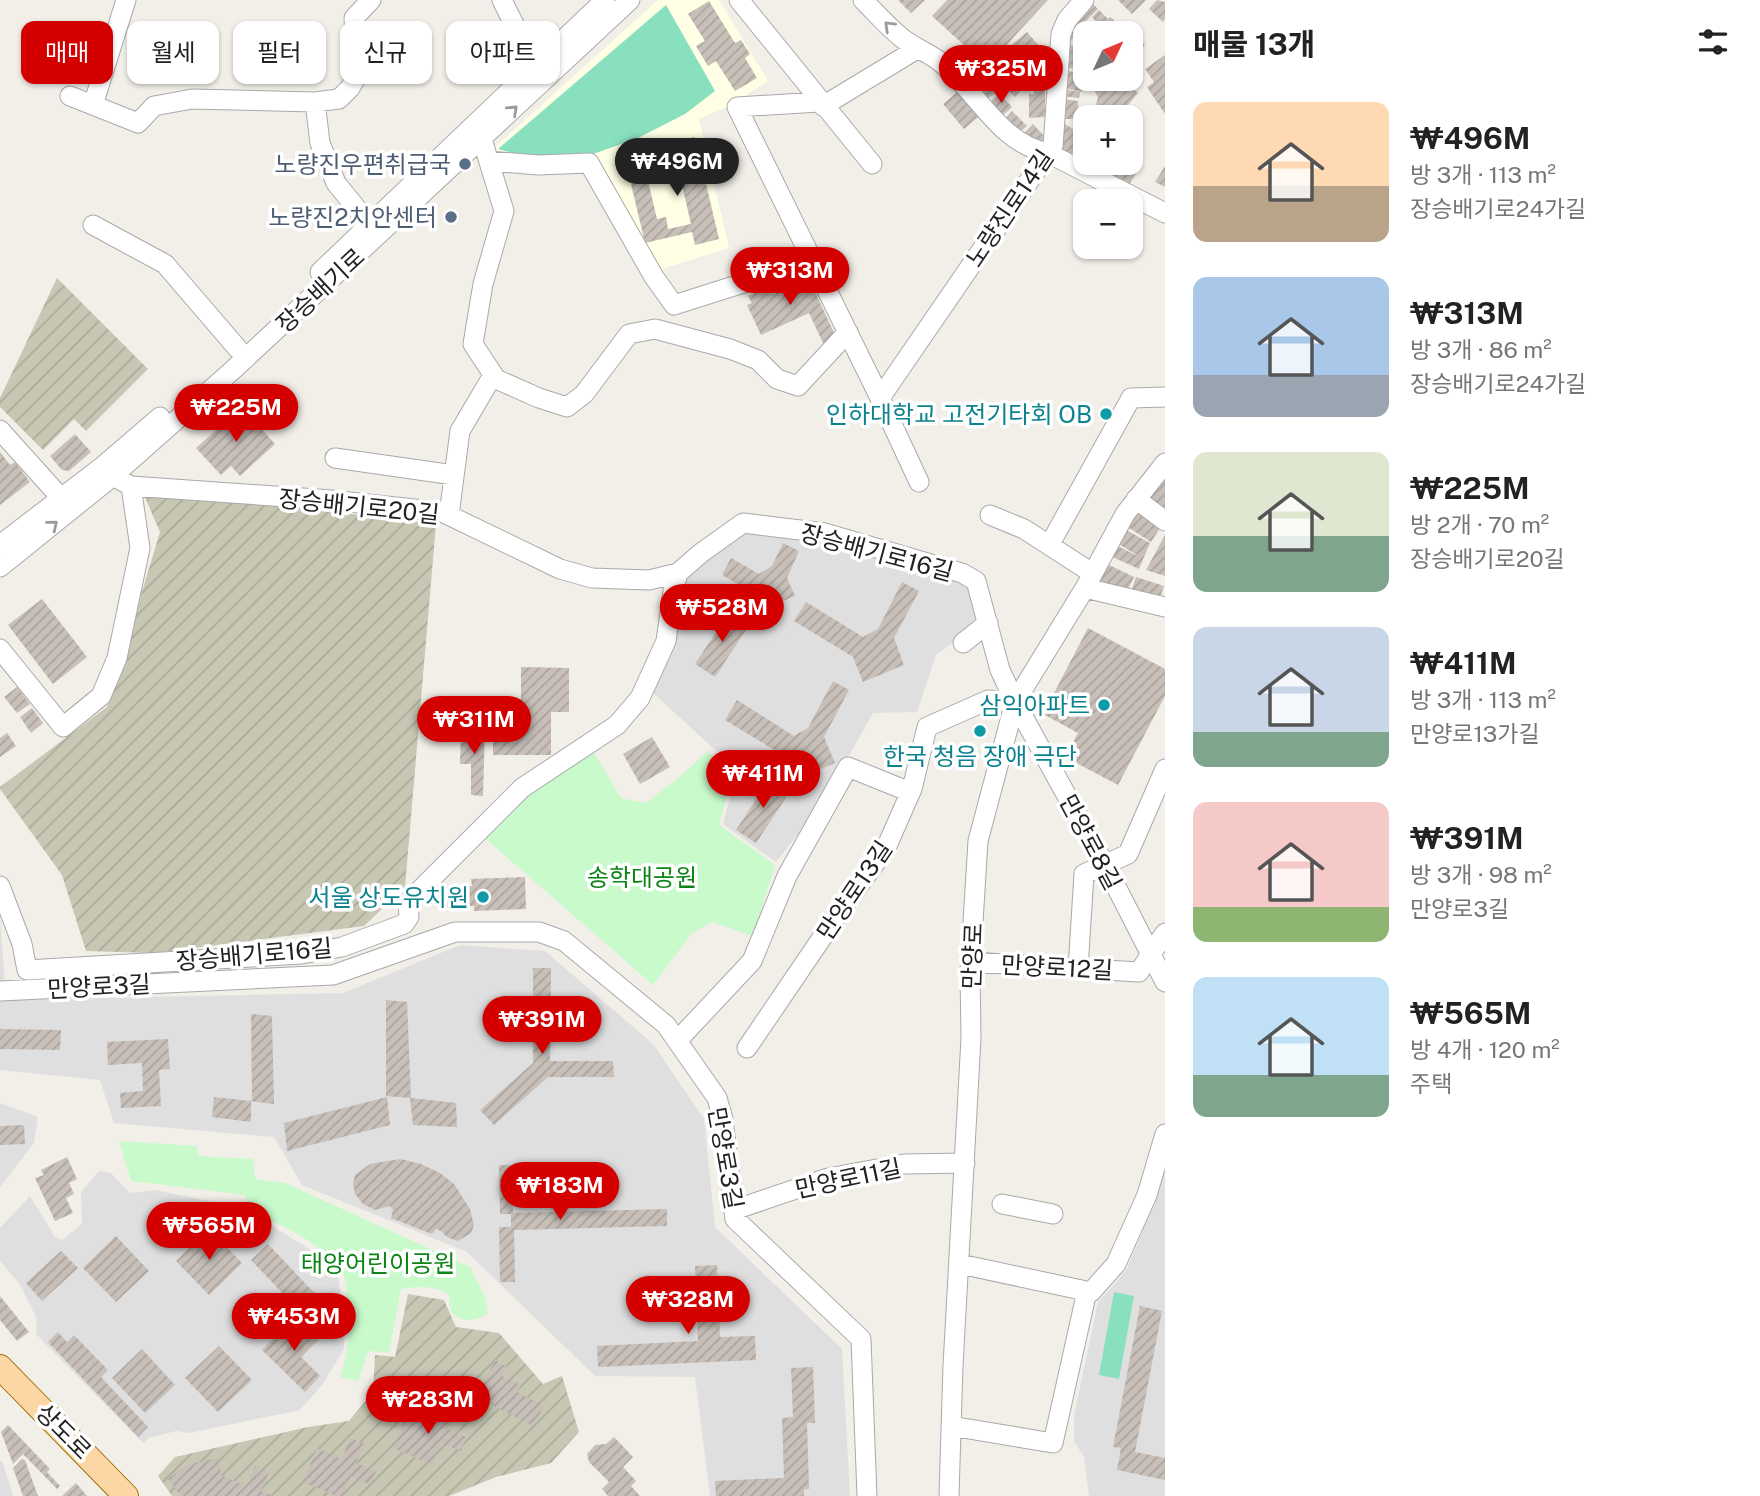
<!DOCTYPE html>
<html lang="ko">
<meta charset="utf-8">
<style>
:root{--surface:#fff;--page:#f2f2f2;--text:#222;--muted:#767676;--accent:#d40000}
body{margin:0;font-family:"Public Sans","Noto Sans KR",sans-serif;background:var(--page);color:var(--text);height:100vh;display:flex;flex-direction:column;font-size:26px;white-space:nowrap}
*{box-sizing:border-box;margin:0}
p{font-size:23px;color:var(--muted)}
.icon{flex:none;width:38px;height:38px;fill:none;stroke:currentColor;stroke-width:2;stroke-linecap:round;stroke-linejoin:round}
.map{position:relative;flex:1;overflow:hidden}
.side{display:flex;flex-direction:column;background:var(--surface);width:595px}
.side>*{flex:none}
.hud{position:absolute;left:21px;top:21px;width:665px;height:63px;display:flex;gap:14px}
.needle{width:46px;rotate:46deg}
.fabs{position:absolute;left:1073px;top:21px;display:grid;gap:14px}
.fabs a{display:grid;place-items:center;width:70px;height:70px;border-radius:14px;background:var(--surface);box-shadow:0 2px 5px #0004;font-size:35px}
.price{position:absolute;translate:-50% -60px;padding:0 16px;border-radius:24px;background:var(--accent);color:#fff;font-size:23px;line-height:46px;filter:drop-shadow(0 2px 4px #0008)}
.price::after{content:'';position:absolute;left:50%;top:42px;width:21px;height:16px;margin-left:-10px;background:inherit;clip-path:polygon(0 0,100% 0,50% 100%)}
.price.on{background:#222;color:#fff}
ul{padding:0;list-style:none}
li{display:flex;align-items:center;gap:21px;height:175px;padding:0 28px}
li span{display:grid;place-items:center;flex:none;width:196px;height:140px;border-radius:14px;color:#555}
li>.icon{margin-inline-start:auto}
span .icon{width:84px;height:84px;fill:#fffc;stroke-width:1}
li b{font-size:30px}
h2{display:flex;justify-content:space-between;align-items:center;height:84px;padding:0 28px;font-size:30px}
.pill{padding:0 24px;border-radius:14px;background:var(--surface);box-shadow:0 2px 5px #0004;font-size:24px;line-height:63px}
.pill.on{background:var(--accent);color:#fff}
main{display:flex;flex:1;min-height:0}
.map>svg:first-child{display:block}
.residential{fill:#e0dfdf}
.education{fill:#ffffe5}
.construction{fill:url(#construction-furrows)}
.park{fill:#c8facc}
.pitch{fill:#88e0be}
.building{fill:url(#building-hatch)}
.lines{fill:none;stroke-linecap:round;stroke-linejoin:round}
.minor-casing{stroke:#a9a9a9;stroke-width:21}
.major-casing{stroke:#a06b00;stroke-width:26}
.minor{stroke:#fff;stroke-width:19}
.major{stroke:#fcd6a4;stroke-width:24}
.oneway{stroke:#9c9c9c}
.service-dot{fill:#5c6f8a;stroke:#fff;stroke-width:2.5}
.culture-dot{fill:#0f9aa8;stroke:#fff;stroke-width:2.5}
.labels{text-anchor:middle;dominant-baseline:central;stroke-width:7;stroke-linejoin:round;paint-order:stroke}
.service-label{font-size:24px;fill:#4e5e75;stroke:#fff;text-anchor:end}
.street-label{font-size:24px;fill:#222;stroke:#fff}
.culture-label{font-size:24px;fill:#0d838f;stroke:#fff;text-anchor:end}
.park-label{font-size:24px;fill:#0c8416;stroke:#fff}
</style>
<main>
<div class="map">
<svg width="1165" height="1496" viewBox="0 0 1165 1496">
<defs>
<pattern id="construction-furrows" width="10" height="10" patternUnits="userSpaceOnUse" patternTransform="scale(1.75)"><rect width="10" height="10" fill="#c7c7b4"/><path d="M-1 1l2-2M0 10L10 0M9 11l2-2" fill="none" stroke="#abab9a"/></pattern>
<pattern id="building-hatch" width="6" height="6" patternUnits="userSpaceOnUse" patternTransform="scale(1.75)"><rect width="6" height="6" fill="#c7bfb8"/><path d="M-1 1l2-2M0 6l6-6M5 7l2-2" fill="none" stroke="#aba49e"/></pattern>
</defs>
<rect width="100%" height="100%" fill="#f2efe9"/>
<path class="residential" d="M743,528l96,14 132,41 9,39 -44,33 -19,57 -44,1 -52,92 -45,57 -53,-38 14,-54 -84,-77 30,-117z
M0,915l6,85 337,-7 117,-48 85,6 108,93 51,75 11,108 127,122 8,147h-140l-15,-119 -100,-1 -128,-124 -165,-67 -28,-48 -160,-14 -14,-43 -100,-10z
M0,1103l38,14 -4,26 -34,44z
M1165,1159v337h-76l-5,-39 -10,-16v-25l24,-114 28,-31 30,-72z
M99,1171l12,2 19,20 26,-3 57,12 56,22 45,28 24,25 6,35v37l-22,36 -22,25 -111,23 -13,-2 -27,7 -6,5 -107,-109 1,-15 -18,-36 -19,-22v-33l30,-32 25,41 7,3 20,-16 -1,-32z
M0,1460l3,3 10,33h-13z"/>
<path class="education" d="M658,0h61l49,81 -37,24 -32,14 30,129 -77,24 -61,-115 -87,-2 -11,-6z"/>
<path class="construction" d="M57,278l91,91 -62,62 -12,-12 -31,31 -43,-43v-9z
M144,495l150,12 142,17 -31,363 -41,39 -210,27 -68,-2 -24,-76 -62,-86v-2l107,-80 53,-175z
M408,1294l36,6 12,27 43,6 44,51 19,-8 17,56 -28,31 -55,14 -47,19h-277l-14,-20 17,-19 133,-30 41,-6 24,-29 2,-37 20,2z"/>
<path class="park" d="M707,752l26,23 -14,50 56,40 -22,71 -41,-14 -20,11 -39,52 -168,-147 42,-44 67,-41 27,45 25,5 31,-24z
M119,1141l77,5 3,10 54,3 2,20 30,4 185,84 14,27 4,18c-7,10 -28,11 -36,0 -3,-4 -2,-12 -3,-17 -13,-10 -32,-9 -48,-6l-12,64 -21,-2 -10,30 -18,-4c3,-9 6,-18 7,-27 3,-14 2,-65 -4,-76 -20,-33 -62,-48 -94,-64l-4,-15 -114,-14z"/>
<path class="pitch" d="M666,5l49,86 -30,23 -49,25 -46,16 -59,3 -33,-9z
M1114,1292l20,4 -15,83 -20,-4z"/>
<path class="building" d="M898,0h27l-14,13z
M947,0h101l-61,66 -55,-50z
M1089,0l9,9 -18,18 -8,-7z
M1118,0h28l-14,14z
M1157,0l8,2v17l-2,3 -14,-13z
M709,1l26,42 6,-3 9,14 -5,4 12,20 -22,13 -19,-30 -8,5 -12,-20 9,-5 -17,-27z
M1099,10l9,9 2,-2 4,3 -13,13 -4,-3 3,-4 -8,-9z
M1071,21l8,7 -8,13 -7,-2z
M1088,23l11,10h-14l-3,8 -6,-7z
M1116,23l11,10 -19,-1z
M1027,32l12,14 -17,15 -13,-14z
M1135,35l10,10 -15,15v-20z
M1067,44l18,5v23l-24,-6z
M1044,46l10,1 -4,20 -14,2 -3,5 -5,-1 -5,-5z
M1005,54l11,11 -17,17 -11,-11z
M1165,55v59l-18,-27 7,-5 -9,-13z
M983,68l6,6 -3,2 12,14 -12,10 -17,-19z
M1021,69l14,10 -6,5 -12,-12z
M1046,69l4,9 -13,5 -3,-9z
M1063,70l22,4 -3,18 -22,-5z
M1016,73l11,11 -12,13 -11,-11z
M1103,79h19l16,14 -20,24 -25,-1 5,-19 -3,-5z
M963,87l21,25 -20,17 -21,-25z
M1061,89l19,3 -1,6 -19,-2z
M1034,90h11v27l-16,1v-24h5z
M1000,94l12,13 -10,9 -12,-14z
M1062,99l16,2 1,18h-17z
M1012,111l15,15 -6,5 -2,-3 -3,3 -11,-12z
M1062,122l17,11 -8,25 -14,-7z
M1033,124l12,13 -2,12 -20,-15z
M695,137l24,102 -24,6 -3,-13 -47,11 -19,-80 17,-3 14,59 9,-2 2,12 23,-5 -19,-82z
M1091,163h33l14,7 -11,18 -38,-22z
M1165,166v21l-10,-5z
M805,271l31,66 -13,6 -14,-30 -48,22 -14,-30 5,-2 -4,-7 22,-10 4,8 13,-6 -3,-7z
M242,407l33,37 -35,32 -9,-10 -10,9 -25,-27z
M75,434l16,18 -22,19 -7,-1 -12,-14z
M0,452l10,13 5,-3 15,20 -30,23z
M1165,478v32l-7,-7 -4,3 -8,-7z
M1137,509l25,16 -11,17 -25,-16z
M1124,529l26,14 -11,26 -31,-14 5,-11 27,13 -23,-14z
M1165,535v41l-19,-6z
M783,543l16,8 -12,27 8,18 -39,16 -11,-24 -23,-13 9,-17 28,16 13,-8z
M1105,563l29,14 -7,14 -32,-8z
M1136,577l28,9 -4,12 -28,-9z
M902,582l17,9 -25,47 10,27 -41,17 -10,-25 -59,-36 12,-19 57,35 15,-8z
M42,599l45,58 -34,27 -45,-59z
M730,611l20,13 -35,53 -20,-13z
M1088,628l77,41v27l-47,89 -53,-28 13,-24 -35,-19z
M521,667l48,1v44h-18v43h-58v-56h28z
M833,681l16,9 -25,47 11,26 -41,17 -10,-24 -59,-36 12,-20 57,36 14,-8z
M17,687l13,17 -13,9 -13,-16z
M32,708l11,15 -12,10 -11,-16z
M461,727h24l-2,69 -12,-1v-31h-11z
M7,733l9,13 -16,11v-19z
M652,737l18,30 -30,17 -17,-30z
M771,777l20,13 -35,53 -20,-13z
M525,877l1,32 -52,2v-5l-34,1v-20l32,-1 -1,-7z
M533,968h18l-1,93h63l1,16h-66l-54,48 -14,-15 53,-47z
M386,1000l21,2 4,96 45,5 1,24 -44,-2 -3,-27 -24,-2z
M251,1014l21,2 2,88 -24,-3 2,-2z
M0,1029l61,1 -1,20 -60,-1z
M168,1039l2,30 -11,1 2,36 -40,2 -1,-15 23,-2 -1,-28 -34,2 -1,-23z
M214,1097l37,4v21l-39,-5z
M387,1097l3,28 -103,26 -3,-28z
M24,1125l1,19 -25,1v-19z
M67,1157l10,22 -8,4 5,11 -8,4 7,15 -18,8 -20,-43 9,-3 -3,-5z
M400,1159l21,5 19,9 14,11 16,25 4,16 -3,8 -13,8 -11,-4 -6,-6 -5,-2 -4,5 -41,-16 2,-8 -3,-4 -15,4 -12,-6 -8,-10 -2,-10 2,-9 15,-11z
M499,1165h12l2,48 154,-4v17l-153,4 1,52h-15l-1,-55h12v-13h-11z
M209,1229l33,34 -33,32 -33,-34z
M116,1236l33,35 -33,31 -33,-34z
M268,1244l54,57 -17,16 -54,-57z
M61,1251l17,17 -36,33 -16,-18z
M717,1265l3,72 35,-1 1,24 -158,7 -1,-21 101,-5 -3,-75z
M0,1296l29,36 -12,9 -17,-21z
M1140,1306l22,5 -27,141 30,6v22l-48,-10 4,-22 -8,-1z
M296,1316l23,23 -18,18 19,19 -15,16 -43,-42z
M58,1332l9,10 7,-7 34,35 -7,7 47,50 -10,10 -90,-95z
M219,1346l33,34 -34,32 -33,-34z
M142,1349l33,36 -30,28 -33,-35z
M495,1360l12,7 -5,9 19,9 -4,7 27,14 -11,20 -57,-29z
M813,1367l2,56h-8l2,66h-5v7h-88l-1,-15 69,-3 -2,-60 11,-1 -2,-49z
M440,1404l15,6 -8,19 19,8 -5,14 -20,-8 -9,22 -39,-17 14,-34 25,11z
M8,1425l42,44 -3,3 13,14 -3,3 -34,-35 -10,10 -12,-32z
M614,1437l19,20 -10,10 13,14 -5,5 9,10h-32l-6,-7 7,-7 -20,-20 -2,-8 8,-9 11,-1z
M350,1438l14,6 -8,19 20,8 -6,14 -19,-9 -8,20h-7l-33,-14 14,-34 25,11z
M217,1458l5,18 25,10 8,-20 14,6 -8,19 12,5h-92l-13,-17 19,-14z
M22,1459l3,1 13,36h-15l-10,-28z
M76,1483l11,13h-25z"/>
<g class="lines">
<defs>
<path id="minor" d="M502,0l33,67
M739,0l133,164
M863,0c13,13 25,27 39,38 11,9 25,14 37,23 38,29 59,82 109,92l117,60
M70,96l68,27 16,-17 38,-7 123,3 24,-3 11,-11 7,-12 -3,-58 17,-18
M315,102l5,41 16,40 34,42
M819,102l-82,5 143,291 39,84
M93,105l33,-105
M823,106l94,-57
M482,139l22,72 -21,73 -10,60 23,35 43,19 28,9 17,-13 45,-60 26,-5 75,20 28,11 19,19 21,7 50,-54
M489,161l49,4 51,-2 65,114 20,28 139,-44
M93,225l72,39 73,85
M320,272l285,-272
M880,398l173,-252 8,-112 6,-14 17,-20
M0,430l62,69
M335,458l119,17
M113,476l18,10 200,14 111,12 118,57 32,9 57,2 29,-7
M1136,499l29,22
M449,515l11,-84 33,-56
M990,515l34,14 68,44
M1050,544l81,-146 34,-1
M0,545l103,-79 57,-49
M0,567l113,-91 121,-107 396,-369
M1085,588l80,19
M963,643l25,-20
M0,649l63,78 38,-31 16,-38 23,-110 -9,-62
M0,886l22,58 5,26 274,-16 41,-7 62,-23 5,-7 -1,-15 114,-114 95,-63 23,-27 26,-57 7,-50 5,-18 23,-20 42,-30 82,10 137,40 14,8 24,89 15,32 90,163 60,117
M971,962l168,10 26,-39
M1078,969l6,-95 44,-20 37,-85
M0,991l333,-16 122,-43h84l25,9 102,84 51,73 6,21 12,100 126,120 6,157
M677,1041l75,-80 35,-85 61,-109 62,25
M747,1048l89,-131 50,-69 26,-59 15,-62 61,-27 27,2
M1002,1204l51,10
M734,1210l94,-32 76,-14 61,-1
M960,1264l131,28 25,-28 31,-69 18,-61
M951,1426l102,17 34,-152
M949,1496l4,-130 18,-328 -1,-67 8,-130 37,-139 70,-114 40,-74 40,-51"/>
<path id="major" d="M0,1367l126,129"/>
</defs>
<use href="#minor" class="minor-casing"/>
<use href="#major" class="major-casing"/>
<use href="#minor" class="minor"/>
<use href="#major" class="major"/>
</g>
<defs><path id="oneway-chevron" d="M-2-3.5L2.5 0L-2 3.5" fill="none" stroke-width="1.6" stroke-linecap="round" stroke-linejoin="round" transform="scale(1.75)"/></defs>
<g class="oneway">
<use href="#oneway-chevron" transform="translate(889 26) rotate(-136)"/>
<use href="#oneway-chevron" transform="translate(513 110) rotate(-43)"/>
<use href="#oneway-chevron" transform="translate(53 525) rotate(-39)"/>
</g>
<g class="service-dot">
<circle cx="465" cy="164" r="7"/>
<circle cx="451" cy="217" r="7"/>
</g>
<g class="culture-dot">
<circle cx="1106" cy="414" r="7"/>
<circle cx="1104" cy="705" r="7"/>
<circle cx="980" cy="731" r="7"/>
<circle cx="483" cy="897" r="7"/>
</g>
<g class="labels">
<g class="service-label">
<text x="451" y="164">노량진우편취급국</text>
<text x="437" y="217">노량진2치안센터</text>
</g>
<g class="street-label">
<text transform="translate(1009 208) rotate(-56)">노량진로14길</text>
<text transform="translate(320 290) rotate(-43)">장승배기로</text>
<text transform="translate(359 506) rotate(6)">장승배기로20길</text>
<text transform="translate(877 552) rotate(15)">장승배기로16길</text>
<text transform="translate(1091 842) rotate(62)">만양로8길</text>
<text transform="translate(854 890) rotate(-56)">만양로13길</text>
<text transform="translate(254 954) rotate(-5)">장승배기로16길</text>
<text transform="translate(972 956) rotate(-88)">만양로</text>
<text transform="translate(1057 967) rotate(3)">만양로12길</text>
<text transform="translate(99 986) rotate(-3)">만양로3길</text>
<text transform="translate(726 1158) rotate(80)">만양로3길</text>
<text transform="translate(848 1178) rotate(-12)">만양로11길</text>
<text transform="translate(64 1431) rotate(45)">상도로</text>
</g>
<g class="culture-label">
<text x="1092" y="414">인하대학교 고전기타회 OB</text>
<text x="1090" y="705">삼익아파트</text>
<text x="980" y="756" text-anchor="middle">한국 청음 장애 극단</text>
<text x="469" y="897">서울 상도유치원</text>
</g>
<g class="park-label">
<text x="642" y="877">송학대공원</text>
<text x="378" y="1263">태양어린이공원</text>
</g>
</g>
</svg>
<div class="fabs">
<a><svg class="needle" viewBox="-14 -14 28 28"><path d="M0-13l5 13h-10z" fill="#e53935"/><path d="M0 13l5-13h-10z" fill="#767676"/></svg></a>
<a>+</a>
<a>−</a>
</div>
<b class="price" style="left:1001px;top:105px">₩325M</b>
<b class="price on" style="left:677px;top:198px">₩496M</b>
<b class="price" style="left:790px;top:307px">₩313M</b>
<b class="price" style="left:236px;top:444px">₩225M</b>
<b class="price" style="left:722px;top:644px">₩528M</b>
<b class="price" style="left:474px;top:756px">₩311M</b>
<b class="price" style="left:763px;top:810px">₩411M</b>
<b class="price" style="left:542px;top:1056px">₩391M</b>
<b class="price" style="left:560px;top:1222px">₩183M</b>
<b class="price" style="left:209px;top:1262px">₩565M</b>
<b class="price" style="left:688px;top:1336px">₩328M</b>
<b class="price" style="left:294px;top:1353px">₩453M</b>
<b class="price" style="left:428px;top:1436px">₩283M</b>
<div class="hud">
<a class="pill on">매매</a>
<a class="pill">월세</a>
<a class="pill">필터</a>
<a class="pill">신규</a>
<a class="pill">아파트</a>
</div>
</div>
<section class="side">
<h2>매물 13개<svg class="icon" aria-label="filters" viewBox="0 0 24 24"><path d="M4 7h16M4 17h16"/><circle cx="9" cy="7" r="2"/><circle cx="15" cy="17" r="2"/></svg></h2>
<ul>
<li><span style="background:linear-gradient(#ffd9b3 60%,#b9a48a 0)"><svg class="icon" aria-label="home" viewBox="0 0 24 24"><path d="M3 11l9-7 9 7M6 9v11h12V9"/></svg></span><div><b>₩496M</b><p>방 3개 · 113 m²</p><p>장승배기로24가길</p></div></li>
<li><span style="background:linear-gradient(#a9c7e8 70%,#9aa5b1 0)"><svg class="icon" aria-label="home" viewBox="0 0 24 24"><path d="M3 11l9-7 9 7M6 9v11h12V9"/></svg></span><div><b>₩313M</b><p>방 3개 · 86 m²</p><p>장승배기로24가길</p></div></li>
<li><span style="background:linear-gradient(#dfe7d0 60%,#7fa58c 0)"><svg class="icon" aria-label="home" viewBox="0 0 24 24"><path d="M3 11l9-7 9 7M6 9v11h12V9"/></svg></span><div><b>₩225M</b><p>방 2개 · 70 m²</p><p>장승배기로20길</p></div></li>
<li><span style="background:linear-gradient(#c9d6e8 75%,#7fa58c 0)"><svg class="icon" aria-label="home" viewBox="0 0 24 24"><path d="M3 11l9-7 9 7M6 9v11h12V9"/></svg></span><div><b>₩411M</b><p>방 3개 · 113 m²</p><p>만양로13가길</p></div></li>
<li><span style="background:linear-gradient(#f6c9c9 75%,#8fb573 0)"><svg class="icon" aria-label="home" viewBox="0 0 24 24"><path d="M3 11l9-7 9 7M6 9v11h12V9"/></svg></span><div><b>₩391M</b><p>방 3개 · 98 m²</p><p>만양로3길</p></div></li>
<li><span style="background:linear-gradient(#bfe0f5 70%,#7fa58c 0)"><svg class="icon" aria-label="home" viewBox="0 0 24 24"><path d="M3 11l9-7 9 7M6 9v11h12V9"/></svg></span><div><b>₩565M</b><p>방 4개 · 120 m²</p><p>주택</p></div></li>
</ul>
</section>
</main>
